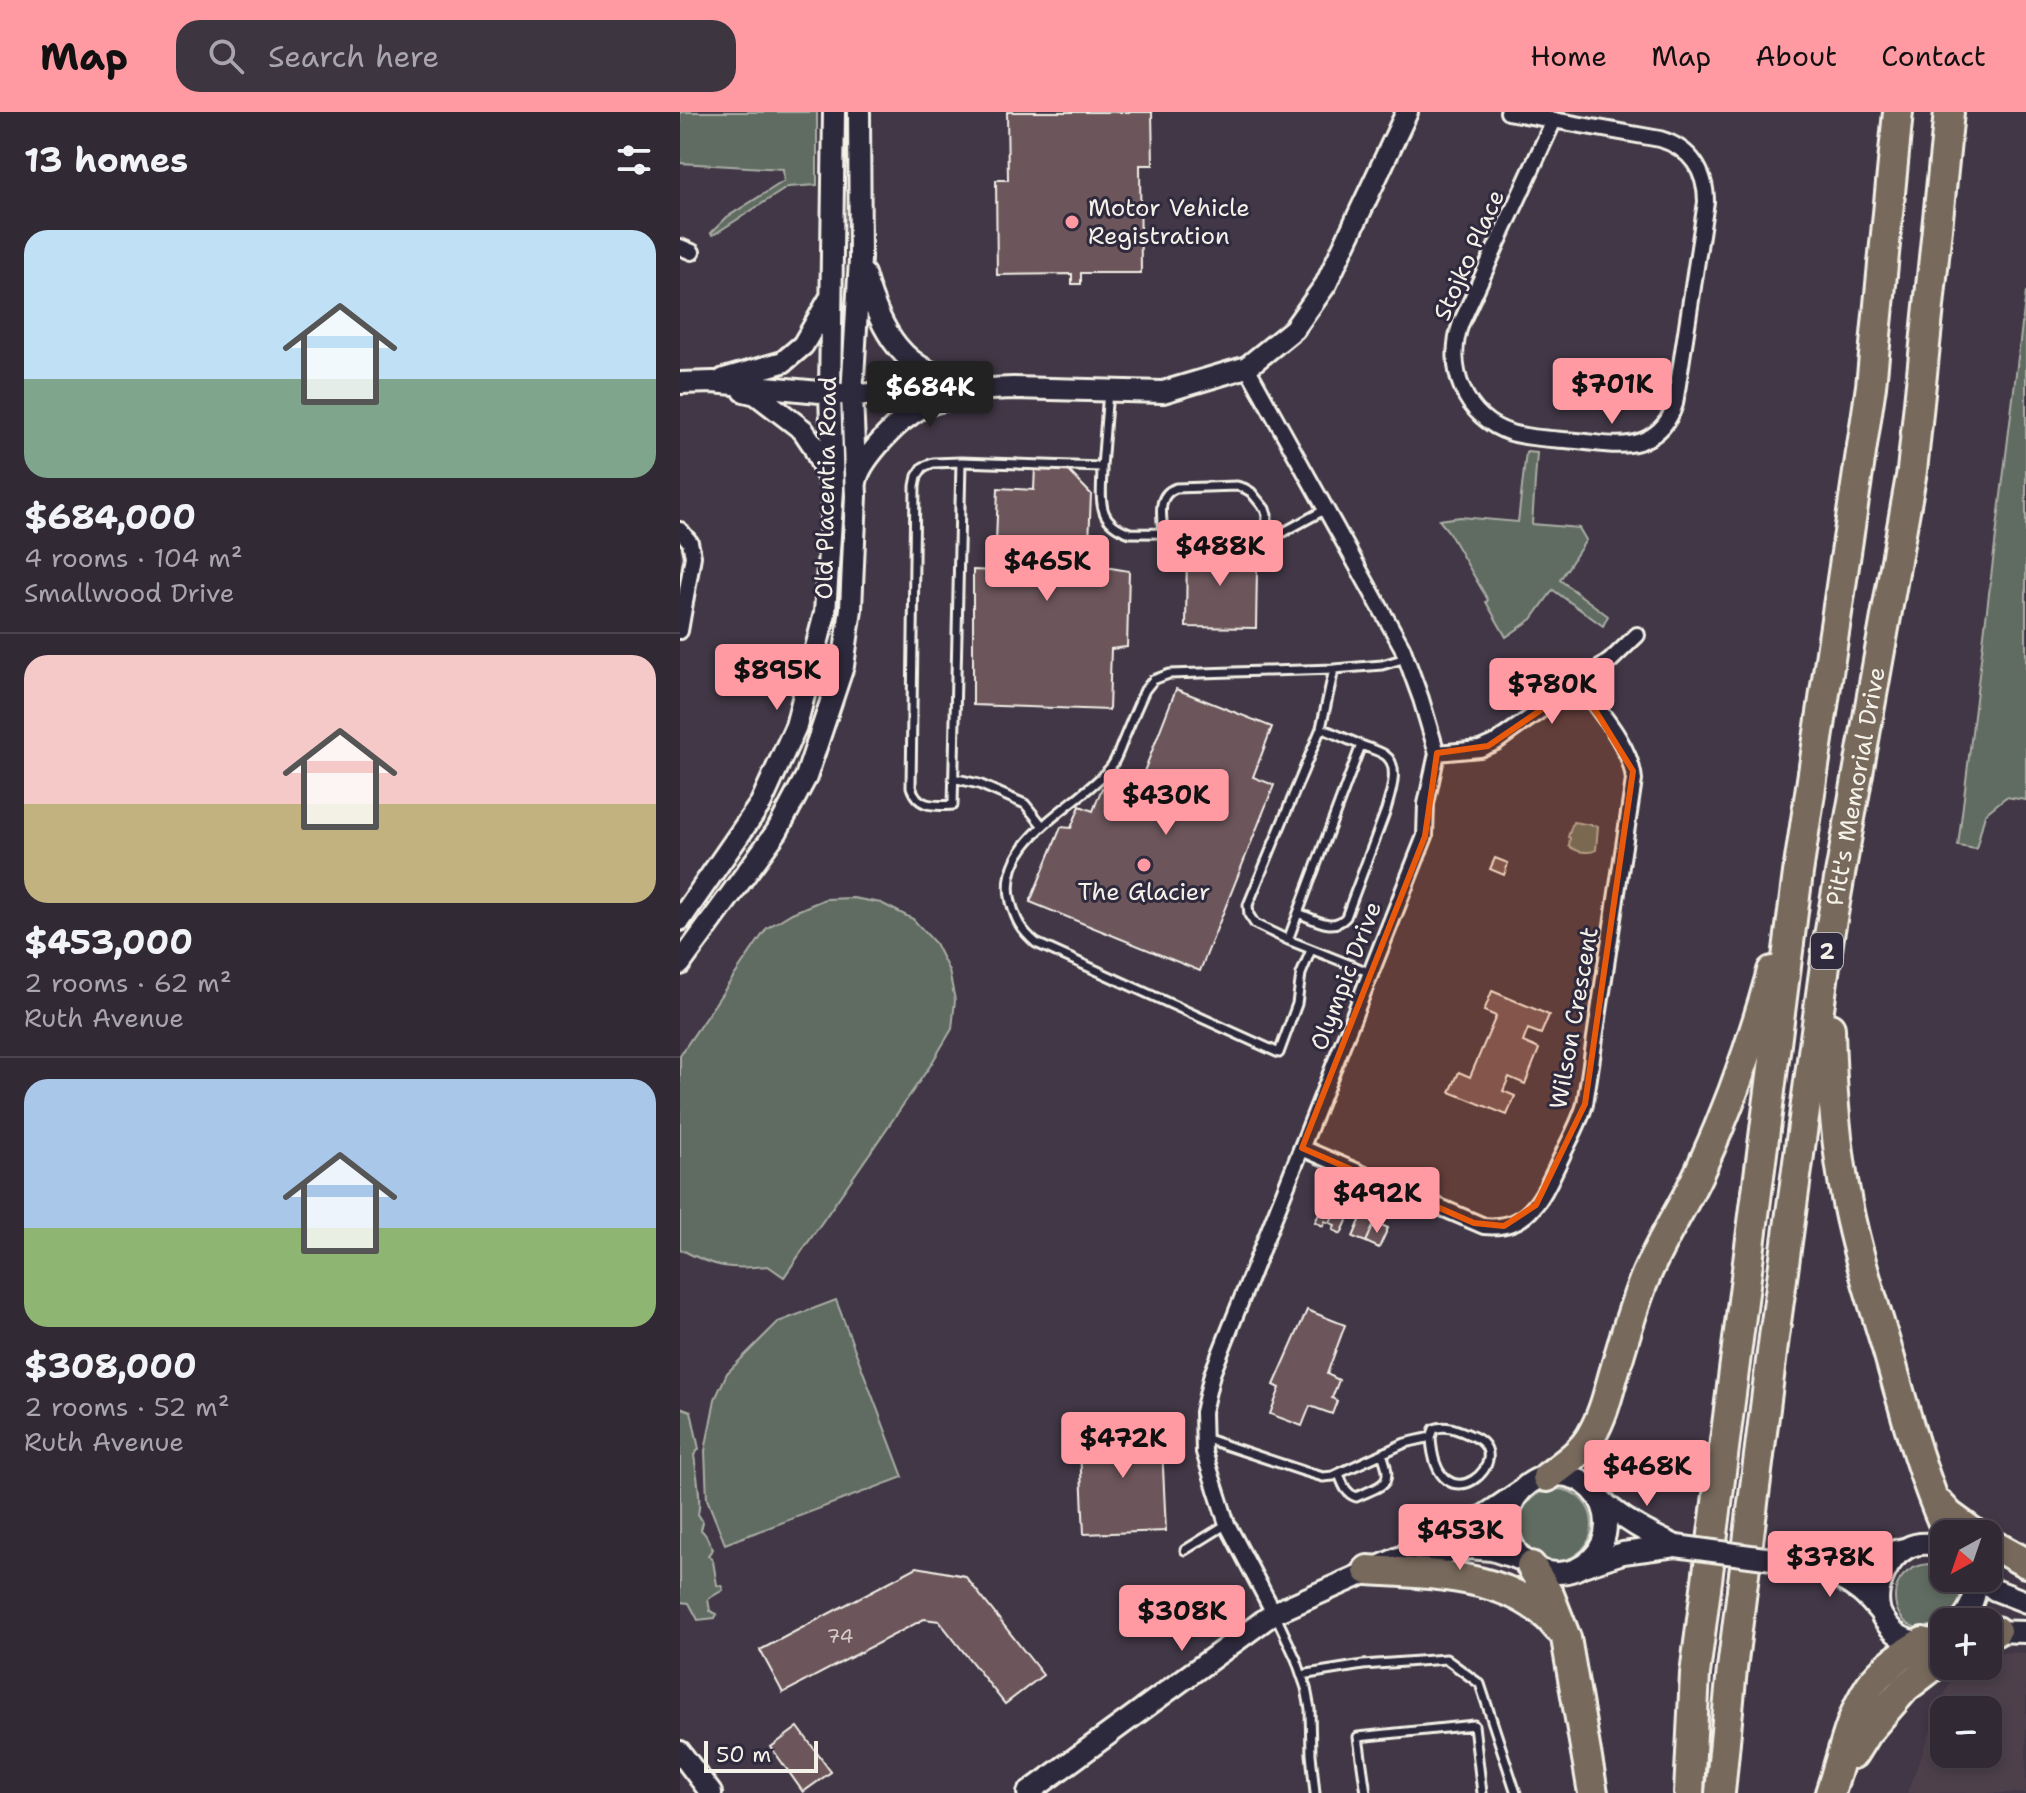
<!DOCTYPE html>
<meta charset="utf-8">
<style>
:root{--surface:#312934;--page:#3d3540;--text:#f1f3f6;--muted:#a8a6ac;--line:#4c454f;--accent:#ff9aa2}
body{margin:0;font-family:"Shantell Sans",sans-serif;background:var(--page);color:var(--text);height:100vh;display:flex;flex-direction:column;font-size:30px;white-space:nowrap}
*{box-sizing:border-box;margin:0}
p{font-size:26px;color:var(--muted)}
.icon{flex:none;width:44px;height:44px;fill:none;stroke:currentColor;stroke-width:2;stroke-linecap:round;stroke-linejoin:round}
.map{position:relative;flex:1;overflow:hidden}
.side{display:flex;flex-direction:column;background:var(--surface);width:680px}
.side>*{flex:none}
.needle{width:52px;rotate:220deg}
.tools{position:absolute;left:1250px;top:1408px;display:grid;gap:16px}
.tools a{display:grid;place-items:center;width:72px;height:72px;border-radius:16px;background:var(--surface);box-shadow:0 4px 12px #0003,0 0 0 2px var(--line);font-size:40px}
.scale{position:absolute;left:24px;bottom:20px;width:114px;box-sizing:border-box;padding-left:8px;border:4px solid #f4f1e8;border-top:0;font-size:22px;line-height:28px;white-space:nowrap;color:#f4f1e8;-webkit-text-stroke:6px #2f2a3d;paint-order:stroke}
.price{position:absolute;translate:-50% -68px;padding:0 18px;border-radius:8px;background:var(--accent);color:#111;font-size:26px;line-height:52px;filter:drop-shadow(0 2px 4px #0008)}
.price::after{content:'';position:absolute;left:50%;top:48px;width:24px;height:18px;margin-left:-12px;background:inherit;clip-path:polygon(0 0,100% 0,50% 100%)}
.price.on{background:#222;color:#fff}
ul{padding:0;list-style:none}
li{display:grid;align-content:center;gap:16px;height:424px;padding:0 24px}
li+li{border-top:2px solid var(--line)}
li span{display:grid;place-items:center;height:248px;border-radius:24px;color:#555}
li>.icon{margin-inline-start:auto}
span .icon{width:144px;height:144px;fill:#fffc;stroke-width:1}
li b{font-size:34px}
h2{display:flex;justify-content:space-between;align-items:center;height:96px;padding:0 24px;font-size:34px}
header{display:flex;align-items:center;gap:48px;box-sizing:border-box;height:112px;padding:0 40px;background:var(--accent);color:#111}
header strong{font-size:38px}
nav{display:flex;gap:44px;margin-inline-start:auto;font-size:28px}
.search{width:560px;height:72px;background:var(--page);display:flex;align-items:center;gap:20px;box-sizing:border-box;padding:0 28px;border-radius:24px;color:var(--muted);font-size:30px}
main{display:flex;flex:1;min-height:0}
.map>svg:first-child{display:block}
.built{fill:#4e404c;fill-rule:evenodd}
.green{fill:#606c62;stroke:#aaaea5;stroke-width:2}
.building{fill:#6c565b;stroke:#f4f1e8;stroke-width:2}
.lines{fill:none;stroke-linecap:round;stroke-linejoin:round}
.lane-casing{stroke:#f4f1e8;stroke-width:13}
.street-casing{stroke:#f4f1e8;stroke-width:20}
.secondary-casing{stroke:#f4f1e8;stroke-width:26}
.highway-casing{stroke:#f4f1e8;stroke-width:34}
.lane{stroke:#2f2a3d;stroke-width:7}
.street{stroke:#2f2a3d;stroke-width:14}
.secondary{stroke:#2f2a3d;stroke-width:20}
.highway{stroke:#77695c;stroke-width:28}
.secondary-bridge-casing{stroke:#f4f1e8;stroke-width:26;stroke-linecap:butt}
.secondary-bridge{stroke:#2f2a3d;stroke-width:20}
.marked{fill:#e8590c;fill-opacity:0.2;stroke:#e8590c;stroke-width:6;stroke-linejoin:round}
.poi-dot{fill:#ff9aa2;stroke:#2f2a3d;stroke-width:3}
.labels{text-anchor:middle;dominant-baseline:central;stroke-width:6;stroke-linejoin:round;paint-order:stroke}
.number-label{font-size:20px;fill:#d2cac5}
.shield{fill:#2f2a3d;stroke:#b9b5b5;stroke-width:2}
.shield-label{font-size:22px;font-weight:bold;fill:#f4f1e8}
.poi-label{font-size:24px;fill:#f4f1e8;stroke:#2f2a3d;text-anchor:start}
.street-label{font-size:24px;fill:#f4f1e8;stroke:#2f2a3d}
</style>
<header>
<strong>Map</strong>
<div class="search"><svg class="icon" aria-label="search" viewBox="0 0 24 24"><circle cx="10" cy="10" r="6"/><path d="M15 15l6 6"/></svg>Search here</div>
<nav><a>Home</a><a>Map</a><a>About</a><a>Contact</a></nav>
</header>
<main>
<section class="side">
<h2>13 homes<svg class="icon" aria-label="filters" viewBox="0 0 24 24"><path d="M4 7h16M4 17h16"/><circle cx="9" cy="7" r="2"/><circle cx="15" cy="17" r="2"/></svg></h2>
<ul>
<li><span style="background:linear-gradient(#bfe0f5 60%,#7fa58c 0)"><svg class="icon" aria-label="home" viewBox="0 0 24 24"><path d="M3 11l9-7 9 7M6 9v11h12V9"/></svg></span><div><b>$684,000</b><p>4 rooms · 104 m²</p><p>Smallwood Drive</p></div></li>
<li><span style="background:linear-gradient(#f6c9c9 60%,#c2b280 0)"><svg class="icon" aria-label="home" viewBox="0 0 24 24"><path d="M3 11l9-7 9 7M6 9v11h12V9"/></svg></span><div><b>$453,000</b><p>2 rooms · 62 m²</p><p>Ruth Avenue</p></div></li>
<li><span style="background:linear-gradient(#a9c7e8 60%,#8fb573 0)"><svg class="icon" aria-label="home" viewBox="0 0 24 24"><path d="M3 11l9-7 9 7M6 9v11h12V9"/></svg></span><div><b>$308,000</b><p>2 rooms · 52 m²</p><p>Ruth Avenue</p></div></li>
</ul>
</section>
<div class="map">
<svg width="1346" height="1681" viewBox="0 0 1346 1681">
<rect width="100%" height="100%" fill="#413746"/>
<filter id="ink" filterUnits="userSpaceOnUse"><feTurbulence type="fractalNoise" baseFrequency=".0125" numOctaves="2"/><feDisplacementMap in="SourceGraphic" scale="16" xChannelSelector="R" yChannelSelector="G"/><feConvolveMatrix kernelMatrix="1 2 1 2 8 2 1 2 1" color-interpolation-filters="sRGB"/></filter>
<g filter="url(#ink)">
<path class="built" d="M1314,1540l32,1v140h-119l46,-120 10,-7h25v-12zM1264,1598h44v44h-44z"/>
<path class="green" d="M0,0h137v73l-29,2 -75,48 -2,-2 16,-16 57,-36 -1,-12 -103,-6z
M1346,180v508l-20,-3 -21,17 -9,35 -18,-3z
M846,340l11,1 -5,71 47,4 7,12 -26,40 48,36 -5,10 -50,-36 -21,29 -26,18 -20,-35 2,-2 -40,-69 -9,-11 21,-3 58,5z
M893,710l25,4 -2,24c-7,4 -20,2 -27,-4l1,-8 -2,-1z
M173,786l28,5 32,16 22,24 14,28 6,29 -3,29 -22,37 -146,211 -16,-11c-39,4 -54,1 -88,-17v-194l87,-127 25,-15 33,-14z
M156,1188l67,177 -178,67 -18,-45 -2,-48 10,-52 12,-26 51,-51z
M0,1295l11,4 8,38 -5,6c2,16 8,45 4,59l5,8 -2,8c7,5 7,13 12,19l-5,6 5,6 4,24 5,1 1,4 -15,9 2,12 7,3 -2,4 -17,2 -9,-17 -9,-1z
M840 1413a36 36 0 1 1 72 0a36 36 0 1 1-72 0Z
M1248,1452l16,5v9h9c7,12 11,24 0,33 -8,7 -23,18 -34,17 -31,-4 -36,-59 9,-64z"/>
<path class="building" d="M327,0h145l1,53h-13l1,108h-60v11h-9v-10l-75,1 -1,-95h12z
M355,354l30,1 26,27 -3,73 23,1 18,3 -2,76 -16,2 -2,61 -136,-5v-135l22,1 3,-83 36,2z
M507,433l51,1v8h4l10,11v4h5l-1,59 -70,-1z
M496,577l96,38 -19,50 21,8 -74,186 -170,-69 31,-75 10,1 9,-22 13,5 9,-23 31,12z
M815,746l13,5 -4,12 -14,-6z
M812,879l57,24 -8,19 -13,-5 -5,13 16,7 -14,35 -16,-7 -6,14 12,5 -8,19 -57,-23 9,-20 11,5 26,-61 -12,-5z
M645,1089l12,5 -7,17 -5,-2 -2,5 -8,-4z
M657,1094l14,6 -10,22 -8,-4 2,-5 -5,-2z
M682,1104l13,6 -9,20 -13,-5z
M695,1110l13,6 -9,20 -13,-6z
M627,1198l38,15 -18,49 12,6 -7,18 5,3 -5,13 -22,-8 -8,20 -32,-12 10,-26 -6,-3z
M481,1313l5,106 -82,3 -5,-105z
M237,1455l48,9 78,99 -38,29 -66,-83 -15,-2 -141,74 -23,-43z
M118,1615l33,45 -28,20 -32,-45z"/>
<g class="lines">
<defs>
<path id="lane" d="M281,350l-8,343c-19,1 -35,3 -42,-18l4,-301 2,-10 6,-9 10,-4 28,-1 141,5 6,-76
M422,355c0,31 -8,54 28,66l144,1 10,-2 42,-23
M483,421c-1,-17 -7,-38 13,-45l61,-2 7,2 7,4 14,17 2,6 -1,19
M654,557l-13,59 -73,177 1,10 6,9 33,16 83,33
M641,616l40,17
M273,666l26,6 46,20 17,21
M608,828l73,-195c7,3 17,5 24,10 16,11 5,40 1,55l-40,107c-13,15 -32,2 -48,-4
M631,838l-10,24 -4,30 -18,49 -243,-110c-15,-13 -20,-22 -25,-41 -15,-62 66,-95 98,-133 7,-7 10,-19 14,-28 7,-17 14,-34 22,-51l8,-10 16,-6 165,-5 48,-4 24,-7
M524,1326l99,33 20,6 10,-1 72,-33 26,-6 3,-8c12,-5 24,1 36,6 56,21 -34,98 -39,2
M659,1362c4,10 6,19 17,23 26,-12 39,-11 26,-43
M505,1438l42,-26
M595,1502l21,45 10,29 4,21 1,45 4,39
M621,1563l62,-10 83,-6 34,25 36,109
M686,1681l-8,-56 116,-12 8,68"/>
<path id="street" d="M828,0l152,27c30,9 46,32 46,63l-31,202c-5,16 -15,29 -31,36 -21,9 -45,3 -67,1 -21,-2 -45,-2 -66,-8 -47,-15 -66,-66 -50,-110l93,-203
M0,135l12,5
M567,255l155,280 19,52 16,54 -11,51 -1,32 -213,538 -9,38 1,40 23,72 47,89
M0,418l10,12 3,14 -13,75
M757,641l43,-4 16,-7 114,-81 27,-26
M622,1036l182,78c48,5 60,-34 78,-70 8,-17 18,-34 23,-52l49,-324c-3,-35 -35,-69 -55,-96"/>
<path id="secondary" d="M184,162c16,56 39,101 102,108
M44,267l59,-17 20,-17 26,-45
M0,271l33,-1 139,13 161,-7 150,4 84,-25 47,-38 32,-45 81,-172
M64,279l12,3 47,36 10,15 16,35
M176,371c2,-20 37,-57 54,-68 11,-9 26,-14 40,-16
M0,808l81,-117 35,-77 29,-113 8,-124 -3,-96 4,-281
M0,852l97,-133 29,-54 37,-111 8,-57 5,-113 -4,-101 8,-136 -1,-147
M828 1412a49 49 0 1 1 98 0a49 49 0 1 1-98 0Z
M919,1386c24,22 48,35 77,48
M1264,1435c-11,-4 -26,-5 -37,1 -20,11 -32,39 -28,60 1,7 5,12 9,17 15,19 36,21 56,9
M726,1442l19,-12 59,-26 34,-23
M1107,1449c34,5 71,22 92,50
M1121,1451l74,-7 29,-7
M903,1454l40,-13 53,-7
M1301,1466l14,12 31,12
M1280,1510c10,-13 18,-27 15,-44
M1308,1519l38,1
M0,1640l31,41
M348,1681l246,-180 125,-55 40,-4 31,-6 22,2 33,11"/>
<g id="highway">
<path d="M1150,916c1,58 6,117 17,175 10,51 27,102 42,152 17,61 33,122 59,179"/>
<path d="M867,1365c16,-12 34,-24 44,-41 12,-20 17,-42 23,-63 9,-31 18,-63 30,-93 16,-40 41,-75 58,-114 29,-63 52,-129 70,-195"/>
<path d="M1259,1392l10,11 26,19"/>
<path d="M1308,1430l38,21"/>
<path d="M851,1454l19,31 16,41 27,155"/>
<path d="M688,1458c62,4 149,4 190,58"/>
<path d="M1308,1522l8,-3"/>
<path d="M1173,1642l13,-21 39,-45 39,-30"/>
<path d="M1009,1681l6,-119 103,-801 73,-487 27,-274"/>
<path id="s1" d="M1040,1681l12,-124 42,-332 55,-401 83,-465 37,-359"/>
<path d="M1150,1681c12,-35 19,-76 40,-107 13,-19 33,-32 53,-44"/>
</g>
</defs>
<use href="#lane" class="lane-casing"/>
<use href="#street" class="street-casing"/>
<use href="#secondary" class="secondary-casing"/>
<use href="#highway" class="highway-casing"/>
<use href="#lane" class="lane"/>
<use href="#street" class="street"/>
<use href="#secondary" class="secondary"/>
<use href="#highway" class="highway"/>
<defs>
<path id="secondary-bridge" d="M996,1434l111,15"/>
</defs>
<use href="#secondary-bridge" class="secondary-bridge-casing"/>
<use href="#secondary-bridge" class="secondary-bridge"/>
</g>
</g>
<path class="marked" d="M899,572l54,87 -48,333 -49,101 -32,21 -30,-3 -172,-75 123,-312 12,-83 51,-7z"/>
<g class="poi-dot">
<circle cx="392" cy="110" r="8"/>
<circle cx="464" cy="753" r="8"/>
</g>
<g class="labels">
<g class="number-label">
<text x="160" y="1524">74</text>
</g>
<rect class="shield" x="1131" y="821" width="32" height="36" rx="6"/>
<g class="shield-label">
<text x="1147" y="839">2</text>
</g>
<g class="poi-label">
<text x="408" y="96">Motor Vehicle<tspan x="408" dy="28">Registration</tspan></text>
<text x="464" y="780" text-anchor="middle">The Glacier</text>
</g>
<g class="street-label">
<text transform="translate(789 143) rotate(-66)">Stojko Place</text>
<text transform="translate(146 376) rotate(-89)">Old Placentia Road</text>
<text stroke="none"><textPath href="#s1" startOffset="1016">Pitt's Memorial Drive</textPath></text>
<text transform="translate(666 864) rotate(-69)">Olympic Drive</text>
<text transform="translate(894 906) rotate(-80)">Wilson Crescent</text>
</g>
</g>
</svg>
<div class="tools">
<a><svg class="needle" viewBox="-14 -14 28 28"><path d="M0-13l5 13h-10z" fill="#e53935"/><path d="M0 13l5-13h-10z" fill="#a8a6ac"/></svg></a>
<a>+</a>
<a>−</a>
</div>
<div class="scale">50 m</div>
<b class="price" style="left:932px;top:314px">$701K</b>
<b class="price on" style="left:250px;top:317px">$684K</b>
<b class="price" style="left:540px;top:476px">$488K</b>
<b class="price" style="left:367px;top:491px">$465K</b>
<b class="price" style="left:97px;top:600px">$895K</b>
<b class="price" style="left:872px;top:614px">$780K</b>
<b class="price" style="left:486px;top:725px">$430K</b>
<b class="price" style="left:697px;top:1123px">$492K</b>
<b class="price" style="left:443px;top:1368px">$472K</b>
<b class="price" style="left:967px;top:1396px">$468K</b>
<b class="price" style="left:780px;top:1460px">$453K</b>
<b class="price" style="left:1150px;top:1487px">$378K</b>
<b class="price" style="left:502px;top:1541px">$308K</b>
</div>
</main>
